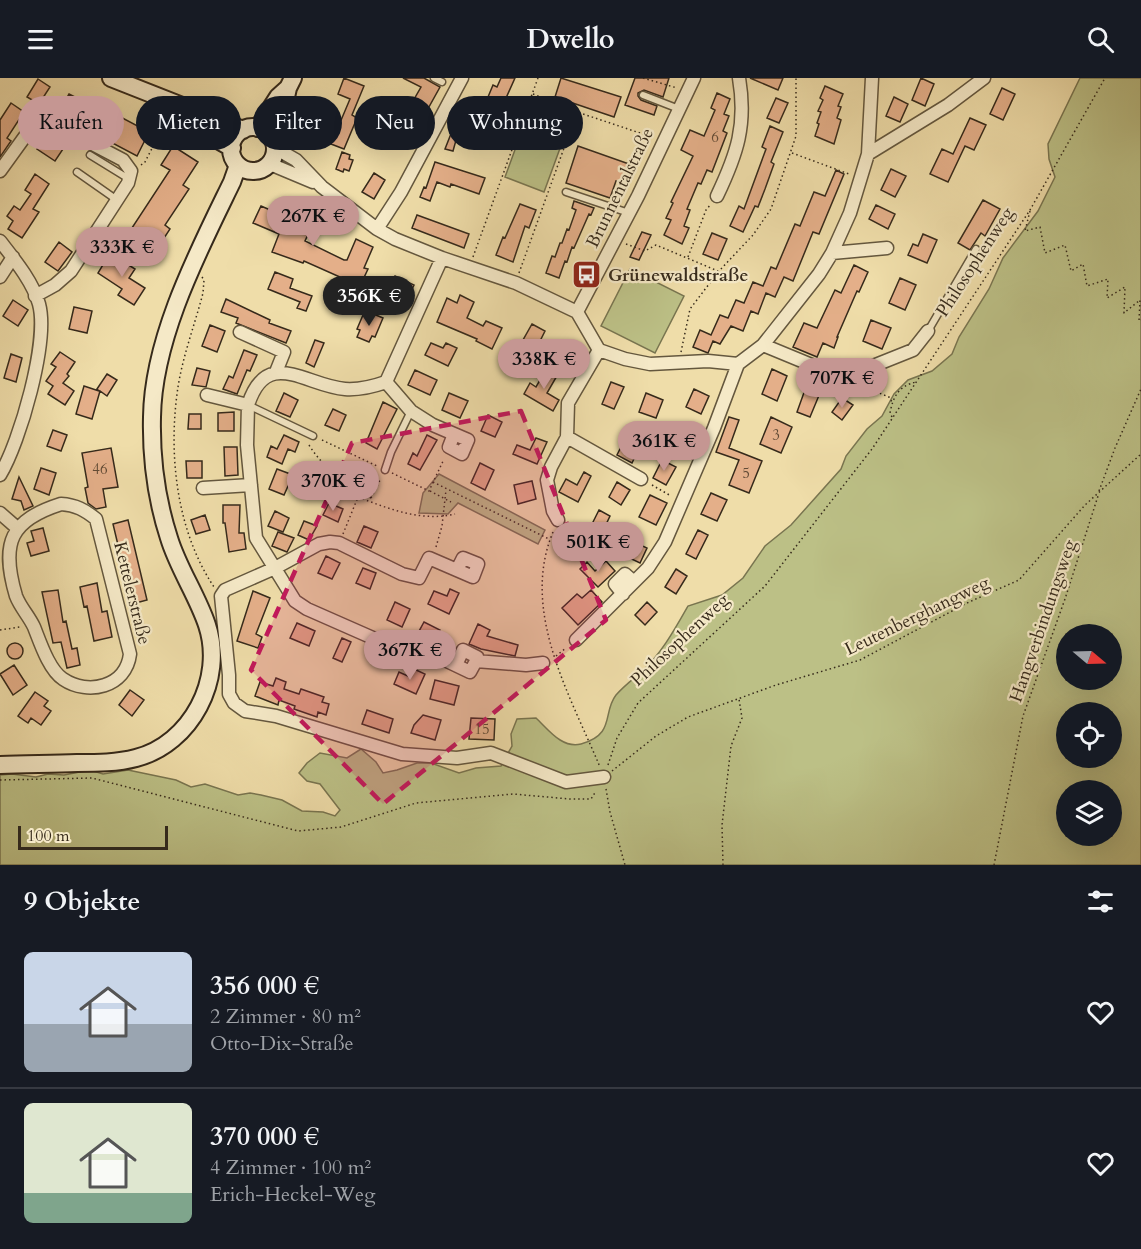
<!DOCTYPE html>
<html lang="de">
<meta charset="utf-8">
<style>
:root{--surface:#171b24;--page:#242831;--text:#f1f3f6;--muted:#9ea1a6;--line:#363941;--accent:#c59692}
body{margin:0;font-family:Cardo,serif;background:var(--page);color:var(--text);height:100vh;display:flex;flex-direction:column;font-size:22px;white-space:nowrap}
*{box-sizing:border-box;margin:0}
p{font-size:20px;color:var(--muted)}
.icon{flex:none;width:33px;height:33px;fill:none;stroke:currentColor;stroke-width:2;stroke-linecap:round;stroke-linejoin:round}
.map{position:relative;height:787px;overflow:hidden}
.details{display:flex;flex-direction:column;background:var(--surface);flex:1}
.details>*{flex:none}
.banner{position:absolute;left:18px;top:18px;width:600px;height:54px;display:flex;gap:12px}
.needle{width:39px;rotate:109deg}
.controls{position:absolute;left:1056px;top:546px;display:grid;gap:12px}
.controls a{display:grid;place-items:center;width:66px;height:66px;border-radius:50%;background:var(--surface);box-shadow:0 6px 24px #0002;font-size:30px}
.scale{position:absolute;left:18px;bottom:15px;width:150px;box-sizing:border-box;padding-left:6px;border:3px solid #362a1b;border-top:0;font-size:16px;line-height:21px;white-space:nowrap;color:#362a1b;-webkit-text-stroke:4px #f5e9c7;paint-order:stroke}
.price{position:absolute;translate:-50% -51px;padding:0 14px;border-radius:21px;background:var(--accent);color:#111;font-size:20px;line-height:39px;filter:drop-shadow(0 2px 3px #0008)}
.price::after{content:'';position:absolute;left:50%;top:36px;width:18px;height:14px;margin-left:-9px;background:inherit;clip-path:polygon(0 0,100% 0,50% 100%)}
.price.selected{background:#222;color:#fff}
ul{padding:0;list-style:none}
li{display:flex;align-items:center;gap:18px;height:150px;padding:0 24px}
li+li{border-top:2px solid var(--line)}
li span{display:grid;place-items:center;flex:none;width:168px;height:120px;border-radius:9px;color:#555}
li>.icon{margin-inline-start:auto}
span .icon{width:72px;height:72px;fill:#fffc;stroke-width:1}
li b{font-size:26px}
h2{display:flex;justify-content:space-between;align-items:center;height:72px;padding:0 24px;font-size:26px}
.tag{padding:0 21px;border-radius:27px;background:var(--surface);box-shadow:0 6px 24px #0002;font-size:21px;line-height:54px}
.tag.selected{background:var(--accent);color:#111}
header{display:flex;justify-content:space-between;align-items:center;height:78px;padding:0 24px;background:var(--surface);font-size:27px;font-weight:700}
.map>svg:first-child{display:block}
.green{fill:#bcc086;stroke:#797550;stroke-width:1.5;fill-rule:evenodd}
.building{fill:#e4af89;stroke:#362a1b;stroke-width:1.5}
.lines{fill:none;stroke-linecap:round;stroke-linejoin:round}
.lane-casing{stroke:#64573e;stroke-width:9}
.street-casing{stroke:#64573e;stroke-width:15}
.secondary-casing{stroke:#362a1b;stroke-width:20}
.path{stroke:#362a1b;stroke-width:1.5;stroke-dasharray:1.5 3;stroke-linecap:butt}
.lane{stroke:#f5e9c7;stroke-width:6}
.street{stroke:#f5e9c7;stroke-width:12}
.secondary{stroke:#f5e9c7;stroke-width:16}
.marked{fill:#c2185b;fill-opacity:0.2;stroke:#c2185b;stroke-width:4.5;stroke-dasharray:12 8;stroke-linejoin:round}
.labels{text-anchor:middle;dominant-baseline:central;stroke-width:4.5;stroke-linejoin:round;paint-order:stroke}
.number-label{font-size:15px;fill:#624b36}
.street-label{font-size:18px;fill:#362a1b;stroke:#f5e9c7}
.poi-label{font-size:18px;font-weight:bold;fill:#362a1b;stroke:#f5e9c7;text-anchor:start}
</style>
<header><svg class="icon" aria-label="menu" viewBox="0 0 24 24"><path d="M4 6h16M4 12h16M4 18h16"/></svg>Dwello<svg class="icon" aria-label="search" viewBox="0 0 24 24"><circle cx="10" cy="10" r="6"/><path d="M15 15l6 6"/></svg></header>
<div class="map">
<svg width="1141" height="787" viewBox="0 0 1141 787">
<rect width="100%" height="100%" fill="#efdda9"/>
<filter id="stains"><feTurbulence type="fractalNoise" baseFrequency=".00333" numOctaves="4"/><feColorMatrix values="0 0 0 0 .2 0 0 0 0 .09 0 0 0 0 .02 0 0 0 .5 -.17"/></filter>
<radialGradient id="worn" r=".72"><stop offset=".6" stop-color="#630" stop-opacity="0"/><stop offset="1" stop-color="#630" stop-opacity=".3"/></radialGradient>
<path class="green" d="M1080,0h61v787h-1141v-90l12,-1 24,3 12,-3 16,1 26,-5 13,4 25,-4 48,10 15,7 14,-3 33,11 12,-2 11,2 21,5 20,11 21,1 12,4 5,-6 -20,-26 -13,-3 -8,-8 8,-10 13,-10 27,5 14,-9 15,13 7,11 14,-3 20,-7h14l28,10 17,-5 25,-2 11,-20 -1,-12 6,-15 19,-1c12,11 26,31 45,26 35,-10 21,-31 35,-49 8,-9 16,-15 24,-22 20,-17 35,-44 48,-67l34,-11 21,-17 22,-32 26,-21 50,-56 5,-13 21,-27 15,-13 12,-22 14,-14 24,-9 20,-17 7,-17 30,-48 14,-31 35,-47 17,-34 -6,-18 -1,-15zM1066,556h46v46h-46zM1066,634h46v46h-46zM1066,712h46v46h-46z
M531,28l39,15 -26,71 -39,-15z
M630,191l54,27 -29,57 -54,-27z
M439,396l106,56 -7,14 -80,-41 -10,11 -29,-1 4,-20z"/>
<path class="building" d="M344,0l20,8 -12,29 5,3 -13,31 -13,-5 19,-45 -12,-5z
M403,0h21l16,9 -20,36 -15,-8 16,-28z
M501,0h14l-22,49 -15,-6 15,-36 4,2z
M561,0l60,19 -7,20 -59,-20z
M635,0h34l-6,19 -19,-7 -6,3v3l3,4 16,6 -3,9 -29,-10z
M750,0h33l-5,12z
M921,0l13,6 -9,22 -13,-6z
M38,1l12,8 -11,17 -12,-7z
M825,8l18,8 -5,12 3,1 -4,11 4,2 -7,24 -19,-8 4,-12 -2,-1 4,-11 -3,-1 5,-11 -3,-2z
M1002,10l13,6 -12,26 -13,-6z
M717,15l13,6 -6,15 5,2 -6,15 4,2 -15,39 -5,-2 -6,14 -3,-1 -11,26 3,1 -6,16 5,2 -7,16 -18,-9 7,-15 -5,-2 7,-15 -2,-1 22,-46 -12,-6 9,-20 14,6 11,-26 -4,-2z
M69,16l10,5 -10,20 -11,-5z
M894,19l14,7 -8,18 -14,-6z
M776,20l12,5 -9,20 -12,-5z
M11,25l13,9 -17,26 4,3 -11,16v-37z
M96,26l53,28 -12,24 -53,-28z
M458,38l8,3 -6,15 -2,-1 -5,18 -8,-2z
M970,40l16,7 -12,25 -9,-4 -17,36 -18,-8 12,-25 11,5z
M770,48l13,6 -12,30 3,2 -9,25 -7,18 -3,-1 -12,26 -13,-6 9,-20 5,3 22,-60 -4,-2z
M47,56l18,12 -10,15 -18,-12z
M173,68l25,16 -15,23 6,4 -24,36 5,4 -17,26 -27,-18 44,-67 -9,-5z
M578,68l51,18 -6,19 -7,-2 -6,17 -44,-15z
M342,74l8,3 -1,4 4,1 -4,11 -5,-2 -1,3 -7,-3z
M435,84l50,16 -6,16 -28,-10 -1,3 -13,-5 -7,19 -10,-4 4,-10 2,1z
M891,91l15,7 -11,21 -14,-7z
M836,92l8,4 -25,60 -6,-2 -20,49 -9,-4 -9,20 -9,-4 -8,21 -7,-3 -8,20 -12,-5 -11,18 -7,-3 -5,12 -15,-6 7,-17 11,5 9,-20 8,3 8,-18 8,3 9,-21 10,4 8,-19 5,2 19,-45 5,2 14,-34 11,4z
M374,95l11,7 -11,19 -12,-7z
M35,96l14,10 -16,25 6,3 -17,26 -14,-9 5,-8 -6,-5 7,-10 6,4 11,-16 -6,-4z
M983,122l17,9 -15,27 -4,-3 -11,17 -12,-7z
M574,123l20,7 -3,7 -2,-1 -15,34 -2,-1 -5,15 -2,-1 -6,17 -13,-5 6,-17 3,1 5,-14h2l5,-14 2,1 7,-20 -4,-2z
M520,126l16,6 -7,18 -4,-2 -12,36 -17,-7 7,-18 2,1z
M876,127l19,9 -7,15 -19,-10z
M261,128l23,10 2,-4 27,12 -8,17 39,19h3l9,-21 17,8 -9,21 4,1 -8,17 -56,-25 -1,2 -31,-11 7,-18 -26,-11z
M417,137l52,19 -5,14 -52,-20z
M642,154l9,3 -12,25 -9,-3z
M712,155l15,6 -9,21 -15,-6z
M923,156l14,6 -10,23 -19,-8 5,-11 5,2z
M59,164l13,10 -14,19 -13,-9z
M110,175l25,16 -6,9 16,10 -11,17 -16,-10 4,-6 -24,-16z
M854,187l14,7 -9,20 -2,-1 -20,46h1l-4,11 -11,-5 -6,14 -24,-10 11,-24 13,5 18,-38 6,3z
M275,194l18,7 -3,9 22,8 -6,15 -9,-3 3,-6 -32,-13z
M395,198l19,9 -8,16 -19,-9z
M900,200l16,7 -11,25 -16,-7z
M460,217l14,7 -7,16 16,8 3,-5 16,7 -10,21 -16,-8 1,-2 -40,-17 10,-24 10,5z
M226,221l44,21 -1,3 22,8 -5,12 -50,-20 2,-5 -17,-6z
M13,222l15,10 -10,16 -15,-10z
M74,229l18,4 -5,22 -18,-4z
M371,235l12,5 -8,19 -3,-1 -3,6 -12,-5 3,-7 -3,-1 6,-14 5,2z
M871,242l20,8 -9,21 -19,-8z
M532,246l13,7 -8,16 -14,-7z
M210,247l15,6 -8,21 -15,-6z
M315,262l9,3 -10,24 -8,-4z
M431,265l12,5 3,-5 11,5 -9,18 -23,-11z
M244,272l13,5 -7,16 -3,-1 -10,24 -14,-5 6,-13 4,2z
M60,274l15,10 -8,12 2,2 -6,7 11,8 -9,14 -17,-11 5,-8 -7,-5 10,-14 -5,-3z
M11,276l11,4 -6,24 -12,-4z
M197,290l13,3 -4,16 -14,-2z
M547,290l11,6 -11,19 12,7 -6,11 -29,-17 6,-11 6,4z
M772,291l15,7 -10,25 -15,-7z
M415,292l22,10 -7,15 -22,-10z
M107,296l10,6 -10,16 -7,-5 -8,28 -16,-5 8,-28 15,5 -2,-2z
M611,304l13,5 -10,22 -12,-5z
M806,309l14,6 -10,24 -13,-5z
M694,311l15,7 -8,18 -15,-7z
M284,315l14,7 -8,17 -14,-6z
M449,315l19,8 -8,17 -18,-8z
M646,315l17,7 -7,18 -17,-6z
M842,320l11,7 -11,15 -10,-8z
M383,324l14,7 -20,40 -11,-6z
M333,331l13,6 -7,16 -14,-6z
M234,334v19h-16v-18z
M189,336h12v15h-13z
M488,337l14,7 -7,15 -14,-6z
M729,339l10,3 -10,28 33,13 -13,32 -20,-8 10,-25 -23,-8z
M771,339l21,10 -11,26 -21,-9z
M677,347l16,6 -3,9 8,4 -6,15 -5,-2 2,-5 -19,-7z
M53,352l14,5 -6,16 -14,-5z
M284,357l15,7 -4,10 -7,-3 -6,15 -15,-7 4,-11 6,3z
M427,357l10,5 -17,30 -12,-6 5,-11 4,3z
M536,360l11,4 -10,22 -24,-10 4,-9 13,5z
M625,361l15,7 -8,17 -15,-8z
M224,369h13l1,28 -13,1z
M111,370l7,39 -15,2 3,18 -10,2 -8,-6 -3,-15 3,-1 -6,-34z
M662,382l14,7 -10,18 -13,-7z
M186,383h16v17h-15z
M480,385l14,7 -9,20 -14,-7z
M41,390l15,5 -7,22 -15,-6z
M277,391l16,6 -9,20 -15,-6z
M584,394l7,4 -13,26 -19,-10 7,-13 11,6z
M19,399l14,29 -9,4 -3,-9 -9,-2z
M532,403l4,18 -18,5 -4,-19z
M617,404l13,8 -9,15 -12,-8z
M711,415l16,7 -10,21 -16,-7z
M650,417l17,8 -11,22 -17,-8z
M329,425l14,6 -5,13 -15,-7z
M223,427h17l-1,28h5l2,16 -17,3 -4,-29h-2z
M599,432l11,6 -9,19 -12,-5z
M275,433l14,7 -6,14 -15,-6z
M205,437l5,15 -14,4 -5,-14z
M128,442l19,80 -15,4 -19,-80z
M304,443l13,5 -8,14 -11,-5z
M364,448l14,6 -7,16 -14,-6z
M43,450l6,23 -18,5 -4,-13 7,-2 -3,-10z
M698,452l10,5 -12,24 -10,-5z
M278,454l16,6 -7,14 -15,-6z
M630,462l17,8 -7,15 -17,-8z
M326,478l14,7 -8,16 -14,-6z
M606,483l9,10 -17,16 -18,-18 7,-7 8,9z
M363,490l13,5 -6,16 -14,-6z
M676,491l11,7 -11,18 -11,-7z
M97,505l5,29 5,-1 5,26 -18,4 -7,-35 -3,1 -4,-20z
M450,511l9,4 -10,21 -21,-10 6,-13 13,5z
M58,512l5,32 3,-1 6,28 5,-1 3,17 -13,3 -6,-26 -8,1 -11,-51z
M591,512l11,12 -24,23 -16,-17 15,-14 5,4z
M253,513l17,7 -14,36 6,3 -4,11 -21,-7z
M395,524l15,7 -8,18 -15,-7z
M647,524l10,10 -12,13 -10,-10z
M424,544l16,8 -6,13 -17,-8z
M297,545l18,8 -6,15 -19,-8z
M478,546l12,6 -3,6 31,9 -3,11 -34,-7 -12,-5z
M342,560l9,4 -9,20 -9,-4z
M7 573a8 8 0 1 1 16 0a8 8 0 1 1-16 0Z
M14,587l13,20 -14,10 -13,-21z
M414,591l11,5 -9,20 -22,-10 5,-12 11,5z
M276,600l10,4 -2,7 15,5 2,-5 23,8 -2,5 7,2 -3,11 -8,-3 -1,5 -23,-8 1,-3 -16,-6 -1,5 -23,-9 5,-14 13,4z
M435,602l24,6 -5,19 -24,-6z
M130,612l14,10 -12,16 -13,-11z
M35,614l13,9 -4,5 7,5 -10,14 -10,-7 -3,5 -10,-7z
M367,632l26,9 -4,14 -27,-9z
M423,637l18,5 -6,20 -24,-7 3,-8z
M471,640l24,1 -1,21 -25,-1z"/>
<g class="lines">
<defs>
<path id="lane" d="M434,0l8,4
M643,17l36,14
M90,77l39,24
M77,94l40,28
M566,114l63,21
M113,156l36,24
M928,253l48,-82
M248,327l65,31
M385,392l6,-18 20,-41"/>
<path id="street" d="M275,70l21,12 26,27 55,42 18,10 47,19 74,25 61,29 22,38
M868,76l80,-49 36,-27
M270,86l43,18
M0,93l26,-36 13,-11 19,2 65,34 8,11 -3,12 -57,88 -16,14 -20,11
M717,118c20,-42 30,-71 22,-118
M377,151l24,-37 61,-114
M0,163c14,18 33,41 39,63 10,37 -19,138 -39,171
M832,175l55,-5
M442,180l-56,124c-14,5 -26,8 -41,7 -39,-3 -78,-43 -97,16l-1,40 9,93 39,63 12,8 75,33 21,-2 67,32 6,-11
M0,199l13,-20
M577,234l61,-116 56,-118
M240,254l44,20 -8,20
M763,267l80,33 70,-28 15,-19
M599,272l26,9 25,5 58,-3 30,3 25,-19 56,-71 13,-21 18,-40 18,-59 4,-76
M386,304l25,29 22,14 21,9 -5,13 13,7 6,-14 -14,-6
M207,317l41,10
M567,359l74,42
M203,410l48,-3
M61,426c15,1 24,6 35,15l34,135c-4,33 -42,42 -67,25 -14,-9 -23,-37 -29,-52 -5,-11 -14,-20 -18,-31 -16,-54 -5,-76 45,-92z
M0,435l16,14
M558,442l-5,-9 -6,-31 4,-13 16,-30 1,-34 31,-53
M457,492l6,-12 15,6 -5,13 -44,-19 -10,20 -17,-4 -63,-31 -9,-1 -11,2 -44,24 -50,22 -4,6 8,79v19l5,9 11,8 31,5 126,38 55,4 34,-5 75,29 38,-5
M623,516l-8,-10 10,-10 9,8
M576,562l72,-72 17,-26 49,-114 24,-64
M476,583l50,4 17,-2
M456,587l7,-15 14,7 -1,4"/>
<path id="secondary" d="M111,0l132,52
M160,29l72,41
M231 71a22 22 0 1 1 44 0a22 22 0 1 1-44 0Z
M258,50l20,-31 10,-9 5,-10
M272,61l10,-24 6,-27
M0,687c26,-1 52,-1 77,-2 20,0 40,0 59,-5 55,-14 89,-79 71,-133 -10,-30 -29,-57 -38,-87 -13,-40 -18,-80 -17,-121 1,-79 46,-165 80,-235l6,-17"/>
</defs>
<use href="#lane" class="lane-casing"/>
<use href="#street" class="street-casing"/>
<use href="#secondary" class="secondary-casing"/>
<path class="path" d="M643,0l34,10
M533,16l44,18 75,25
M792,75l57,21
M141,87l4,-3 18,-35 8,2
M1030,133l-5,20 15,-4 5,26 20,-8 6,26 12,-7 4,22 21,-7 -1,19 18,-11 -1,26 16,-13 -1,21 2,-1
M626,166l19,7 11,-6 62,26
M473,179l65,-179
M688,179l18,-47 5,-6
M519,195l58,-161
M202,199l2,3 -1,13c-8,31 -20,62 -25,94 -10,66 -2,143 36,200
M681,274l9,-43 29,-38 34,-36 18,-26 25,-73v-58
M859,307l30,12 3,5
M892,339l-2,-4c3,-17 9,-27 26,-31
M322,362l55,26
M309,367c15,24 38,40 62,53
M392,395l37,18 15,-32
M433,404l116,57
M652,407l19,11
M430,413l21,11
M1099,413l16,-43 26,-59
M371,420l10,-20
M553,454c-33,79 17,163 47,235
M343,456l15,-37c31,12 64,25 97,17
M436,469l6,-21 4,-36
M0,552l20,-3
M556,578l10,-8
M608,687l9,-27 21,-35 127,-117 107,-137 158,-239 75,-132
M612,693l44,-35 32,-19 88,-32 84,-25 109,-58 50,-22 66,-75 56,-51
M0,702l92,-2 206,53 43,-4 75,-24 97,-9 57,5h21l5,-8
M606,711l4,23 15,53
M723,787l-1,-40 9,-79 11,-28 -3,-19
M994,787l29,-149 42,-117 33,-103"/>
<use href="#lane" class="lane"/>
<use href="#street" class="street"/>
<use href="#secondary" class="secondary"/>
</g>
<path class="marked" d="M521,333l85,209 -223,184 -132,-134 101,-227z"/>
<defs>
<symbol id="bus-square" viewBox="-11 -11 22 22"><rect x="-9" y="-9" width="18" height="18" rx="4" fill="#8f2418" stroke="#f5e9c7"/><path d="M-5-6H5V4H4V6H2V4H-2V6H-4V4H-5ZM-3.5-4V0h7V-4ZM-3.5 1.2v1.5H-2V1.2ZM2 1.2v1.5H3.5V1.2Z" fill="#fff"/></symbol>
</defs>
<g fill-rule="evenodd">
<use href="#bus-square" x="570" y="180" width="33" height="33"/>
</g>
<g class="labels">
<g class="number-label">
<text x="715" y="59">6</text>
<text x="776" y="357">3</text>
<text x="100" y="391">46</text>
<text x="746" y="395">5</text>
<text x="482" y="651">15</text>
</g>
<g class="street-label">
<text transform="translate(620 110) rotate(-64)">Brunnentalstraße</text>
<text transform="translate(975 184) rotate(-57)">Philosophenweg</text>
<text transform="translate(132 515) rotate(76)">Kettelerstraße</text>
<text transform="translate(917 538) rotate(-26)">Leutenberghangweg</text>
<text transform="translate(1043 543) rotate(-71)">Hangverbindungsweg</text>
<text transform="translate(680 562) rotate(-43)">Philosophenweg</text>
</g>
<g class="poi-label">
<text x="608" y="197">Grünewaldstraße</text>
</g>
</g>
<rect width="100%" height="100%" filter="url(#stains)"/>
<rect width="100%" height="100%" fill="url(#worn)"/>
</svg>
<div class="controls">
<a><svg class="needle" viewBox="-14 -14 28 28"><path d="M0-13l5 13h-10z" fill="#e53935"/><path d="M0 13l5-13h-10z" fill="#9ea1a6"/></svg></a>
<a><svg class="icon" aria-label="locate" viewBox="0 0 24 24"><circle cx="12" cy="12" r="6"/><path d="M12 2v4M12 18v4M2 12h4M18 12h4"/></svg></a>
<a><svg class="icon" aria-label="layers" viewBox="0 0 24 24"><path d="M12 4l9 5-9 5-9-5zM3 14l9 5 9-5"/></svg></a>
</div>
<div class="scale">100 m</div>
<b class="price" style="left:313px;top:169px">267K €</b>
<b class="price" style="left:122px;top:200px">333K €</b>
<b class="price selected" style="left:369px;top:249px">356K €</b>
<b class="price" style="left:544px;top:312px">338K €</b>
<b class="price" style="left:842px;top:331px">707K €</b>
<b class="price" style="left:664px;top:394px">361K €</b>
<b class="price" style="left:333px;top:434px">370K €</b>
<b class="price" style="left:598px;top:495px">501K €</b>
<b class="price" style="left:410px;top:603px">367K €</b>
<div class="banner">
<a class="tag selected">Kaufen</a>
<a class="tag">Mieten</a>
<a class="tag">Filter</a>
<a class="tag">Neu</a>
<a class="tag">Wohnung</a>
</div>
</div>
<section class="details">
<h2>9 Objekte<svg class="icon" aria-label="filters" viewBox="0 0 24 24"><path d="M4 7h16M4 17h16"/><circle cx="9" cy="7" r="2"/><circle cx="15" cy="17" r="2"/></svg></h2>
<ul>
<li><span style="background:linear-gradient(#c9d6e8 60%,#9aa5b1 0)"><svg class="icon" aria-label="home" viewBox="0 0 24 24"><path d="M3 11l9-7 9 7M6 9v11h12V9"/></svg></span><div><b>356 000 €</b><p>2 Zimmer · 80 m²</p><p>Otto-Dix-Straße</p></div><svg class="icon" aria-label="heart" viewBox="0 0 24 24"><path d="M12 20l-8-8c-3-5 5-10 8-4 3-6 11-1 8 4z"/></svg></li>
<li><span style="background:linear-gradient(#dfe7d0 75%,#7fa58c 0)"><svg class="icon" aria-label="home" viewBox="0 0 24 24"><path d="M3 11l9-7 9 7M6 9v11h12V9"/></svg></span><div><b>370 000 €</b><p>4 Zimmer · 100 m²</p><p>Erich-Heckel-Weg</p></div><svg class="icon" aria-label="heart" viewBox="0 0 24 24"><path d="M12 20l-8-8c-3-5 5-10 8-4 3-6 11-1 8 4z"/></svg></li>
</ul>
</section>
